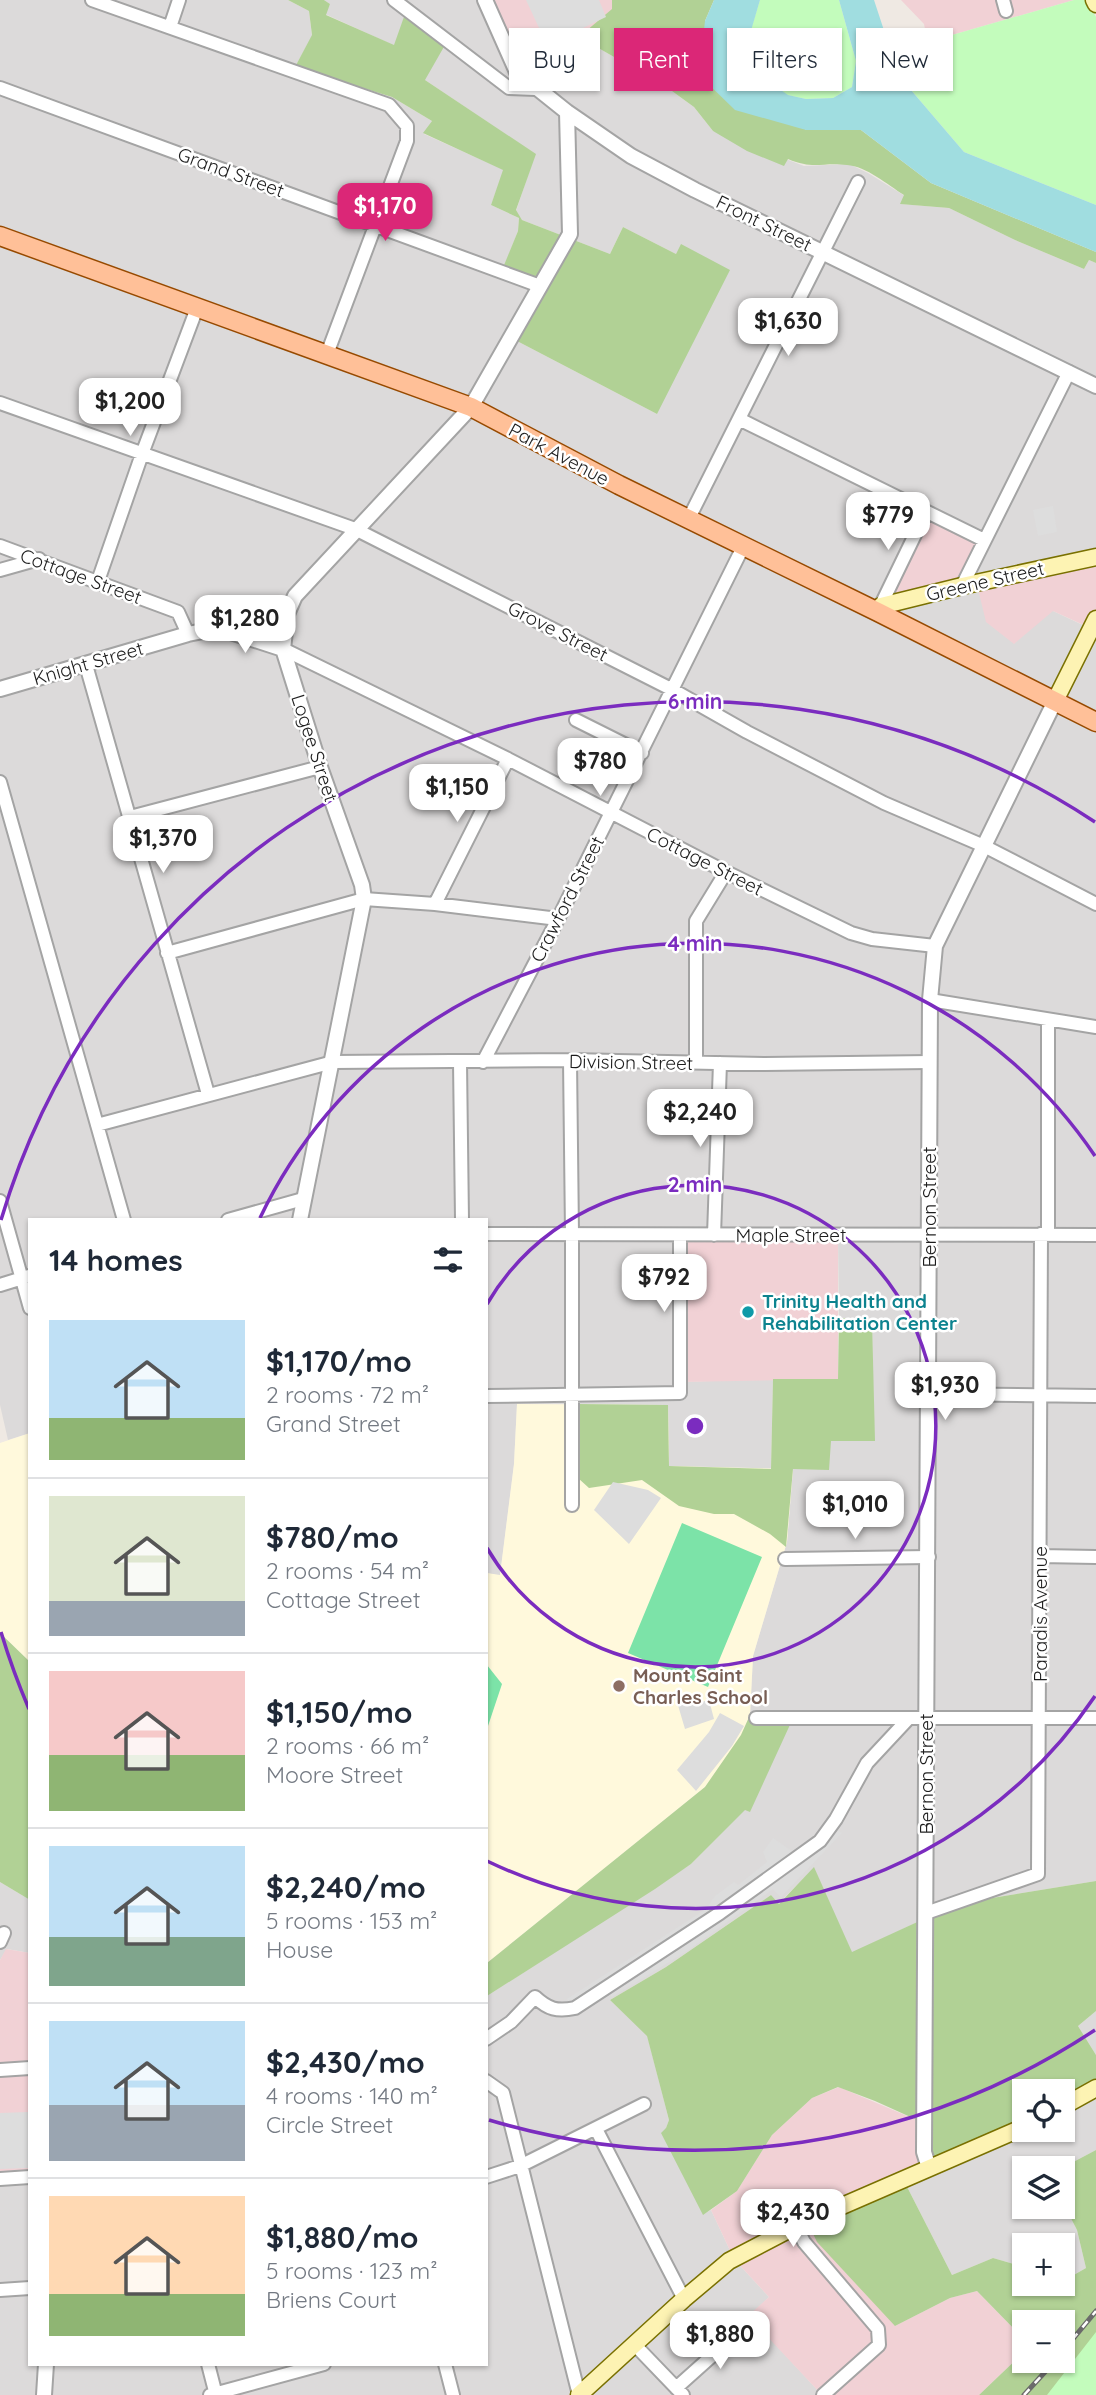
<!DOCTYPE html>
<meta charset="utf-8">
<style>
:root{--surface:#fff;--page:#f2f2f3;--text:#1f2937;--muted:#747a83;--line:#e0e1e3;--accent:#db2777}
body{margin:0;font-family:Quicksand,sans-serif;background:var(--page);color:var(--text);height:100vh;display:flex;flex-direction:column;font-size:26px;white-space:nowrap}
*{box-sizing:border-box;margin:0}
p{font-size:23px;color:var(--muted)}
.icon{flex:none;width:38px;height:38px;fill:none;stroke:currentColor;stroke-width:2;stroke-linecap:round;stroke-linejoin:round}
.map{position:relative;flex:1;overflow:hidden}
.panel{position:absolute;left:28px;top:1218px;width:460px;height:1148px;display:flex;flex-direction:column;background:var(--surface);border-radius:0px;box-shadow:0 2px 5px #0004}
.panel>*{flex:none}
.guide{position:absolute;left:509px;top:28px;width:481px;height:63px;display:flex;gap:14px}
.controls{position:absolute;left:1012px;top:2079px;display:grid;gap:14px}
.controls a{display:grid;place-items:center;width:63px;height:63px;border-radius:0px;background:var(--surface);box-shadow:0 2px 5px #0004;font-size:35px}
.price{position:absolute;translate:-50% -60px;padding:0 16px;border-radius:14px;background:#fff;color:#222;font-size:23px;line-height:46px;filter:drop-shadow(0 2px 4px #0008)}
.price::after{content:'';position:absolute;left:50%;top:42px;width:21px;height:16px;margin-left:-10px;background:inherit;clip-path:polygon(0 0,100% 0,50% 100%)}
.price.on{background:var(--accent);color:#fff}
ul{padding:0;list-style:none}
li{display:flex;align-items:center;gap:21px;height:175px;padding:0 21px}
li+li{border-top:2px solid var(--line)}
li span{display:grid;place-items:center;flex:none;width:196px;height:140px;border-radius:0px;color:#555}
li>.icon{margin-inline-start:auto}
span .icon{width:84px;height:84px;fill:#fffc;stroke-width:1}
li b{font-size:30px}
h2{display:flex;justify-content:space-between;align-items:center;height:84px;padding:0 21px;font-size:30px}
.chip{padding:0 24px;border-radius:0px;background:var(--surface);box-shadow:0 2px 5px #0004;font-size:24px;line-height:63px}
.chip.on{background:var(--accent);color:#fff}
.map>svg:first-child{display:block}
.residential{fill:#dcdada}
.commercial{fill:#f1d1d5}
.education{fill:#fff9dc}
.forest{fill:#b1d195;fill-rule:evenodd}
.park{fill:#c3fcbc}
.pitch{fill:#7ce3a8}
.parking{fill:#ddd}
.water{fill:#a0dde0}
.lines{fill:none;stroke-linecap:round;stroke-linejoin:round}
.minor-casing{stroke:#a4a4a4;stroke-width:16}
.tertiary-casing{stroke:#a4a4a4;stroke-width:18}
.secondary-casing{stroke:#797000;stroke-width:19}
.primary-casing{stroke:#974a00;stroke-width:21}
.minor{stroke:#fff;stroke-width:12}
.tertiary{stroke:#fff;stroke-width:14}
.secondary{stroke:#fdf3b3;stroke-width:16}
.primary{stroke:#ffc098;stroke-width:18}
.rail-casing{stroke:#6b6b6b;stroke-width:5}
.rail{stroke:#fff;stroke-width:2.5;stroke-dasharray:8;stroke-linecap:butt}
.ring{fill:none;stroke:#7b2cbf;stroke-width:3.5}
.culture-dot{fill:#0f9aa8;stroke:#fff;stroke-width:2.5}
.education-dot{fill:#8d6e63;stroke:#fff;stroke-width:2.5}
.labels{text-anchor:middle;dominant-baseline:central;stroke-width:5;stroke-linejoin:round;paint-order:stroke}
.street-label{font-size:19px;fill:#1d1d1d;stroke:#fff}
.culture-label{font-size:19px;font-weight:bold;fill:#0d838f;stroke:#fff;text-anchor:start}
.education-label{font-size:19px;font-weight:bold;fill:#785e54;stroke:#fff;text-anchor:start}
.centre{fill:#7b2cbf;stroke:#fff;stroke-width:3.5}
.ring-label{font-size:21px;text-anchor:middle;font-weight:bold;fill:#7b2cbf;stroke:#fff;stroke-width:5;stroke-linejoin:round;paint-order:stroke}
</style>
<div class="map">
<svg width="1096" height="2395" viewBox="0 0 1096 2395">
<rect width="100%" height="100%" fill="#efe9e3"/>
<path class="residential" d="M0,0h288l21,11 3,25 -17,31 97,30 40,24 -8,13 80,36 -13,35 28,13 -1,13 -17,44 42,16 -26,50 140,73 25,-170 -6,10 -53,-27 -13,27 -88,-34 -6,-9 19,-57 -110,-74 -30,-34 -70,-32 5,-10 -6,-4h158l31,69 51,-22 15,-10 86,49 29,21 19,24 91,35 45,-2 19,9 37,23 -4,8 48,4 66,32 69,29 5,-9 7,3v302l-117,24 74,22 34,16 9,-16v1270l-110,18 -60,19 -74,35 -38,-85 -36,36 -7,-9 -105,72 -56,33 37,35 22,85 -3,8 37,86 8,-4 23,49 35,38 -20,19 73,79h-822v-216h30v185h456l1,-368 204,-132 54,-55 5,2 43,-95 -43,-1 3,-59 34,-114 6,-73 38,-28h43l-2,-122 -33,-1 -1,-81 -156,145 91,-3 -2,90 -102,-3 -1,-61 -151,-1 -3,60 -14,112 -13,-3 -1,-353h-456v213l-22,7 -8,-35z
M0,1882l30,18v53l-23,-4 -7,11z
M1096,2011v44l-18,-29z
M1096,2087v63l-34,18h-38v39h38v-6l15,29 9,38 -21,12 -3,-1v-34h-38v22l-31,-9 -41,17 -50,-98 122,-47h38v-25z"/>
<path class="commercial" d="M482,0h130l1,9 -34,28 -15,10 -51,23z
M901,0h173l-129,37 -17,7 -4,-20z
M926,510l60,30 -21,48 -82,21z
M1096,565v46l-8,16 -35,-16 -39,33 -28,-22 -8,-33z
M683,1237h155v142l-156,3z
M6,1949l24,4v226h-30v-219z
M839,2087l87,37 4,41 -28,12 -7,149 55,-28 27,-7 43,44 2,19 -43,41h-157l-74,-79 21,-19 -35,-38 -23,-49 26,-19 35,-56 40,-37z"/>
<path class="education" d="M517,1404l151,1 1,61 124,3 -6,73 -34,114 -3,59 -9,20 -36,52 -218,176v-390l13,2 14,-111z
M30,1433v229l-30,-29v-190z"/>
<path class="forest" d="M288,0h36l6,4 -4,11 68,30 11,-31 40,31 -20,35 111,74 -20,56 6,10 88,34 13,-27 53,27 5,-10 49,26 -73,144 -140,-73 26,-50 -43,-16 18,-44 1,-13 -28,-13 12,-35 -80,-37 9,-12 -40,-24 -97,-30 17,-32 -3,-24z
M612,0h102l-9,21 101,109h55l70,53 165,69v11l-7,-3 -5,9 -69,-29 -66,-32 -49,-4 4,-9c-16,-10 -38,-29 -57,-30 -26,-3 -33,5 -59,-6l-4,7 -37,-15 -34,-20 -19,-24 -29,-21 -86,-49 33,-28z
M839,1318l33,1 3,122h-44l-2,29 -36,-1 -7,78 -16,-13 -36,-20h-20l-35,-8 -37,-26 -53,8 -11,-10 1,-74 89,1 1,61 102,3 2,-90h65z
M0,1633l30,29v238l-30,-18z
M750,1715l44,1 -44,96 -5,-2 -54,54 -36,25 -168,107v-33l218,-176 36,-52z
M814,1867l38,85 74,-34 60,-19 110,-18v130l-18,15 18,29v32l-34,18v-14h-38v33l-94,41 -4,-41 -51,-23 -37,-14 -26,11 -40,37 -35,56 -34,24 -42,-82 5,-5 3,-8 -22,-84 -37,-36 56,-33 105,-72 8,9z
M1096,2150v193l-40,52h-77l43,-41 -2,-19 -43,-44 -27,7 -55,28 -78,-84 -10,-21 95,-44 50,98 41,-17 31,9v17h38v-5l3,1 21,-12 -9,-38 -15,-29v-33zM1024,2322h38v39h-38z"/>
<path class="park" d="M760,0h79l17,61 -4,26 -19,11 -27,1 -19,-4 -25,-18 -18,-26z
M1074,0h12l10,17v188l-132,-53 -65,-76 -7,-21 53,-18z
M1096,2332v63h-49z"/>
<path class="pitch" d="M682,1523l80,34 -54,130 -80,-34z
M487,1665l15,19 -15,45z"/>
<path class="parking" d="M526,0h73l7,17 -59,28z
M1053,506l4,26 -19,4 -5,-26z
M613,1482l35,8 13,8 -32,46 -35,-34z
M688,1697l4,7 17,-4 5,19 -29,10 -8,-27z
M720,1713l24,13 -12,20 -36,45 -19,-21 32,-38z
M833,1827l9,6 -61,64 -8,-8 -86,62 -75,46 -4,-6 -32,21 -9,-13 139,-90 9,-13 19,-14 4,3 29,-23 -4,-10 10,-14 30,21z
M28,2112l2,56 -30,1v-56z"/>
<path class="water" d="M714,0h46l-15,51 17,26 26,18 18,4 27,-1 19,-11 4,-26 -17,-61h35l25,76 65,76 132,53v47l-165,-69 -70,-53h-55l-71,-20 -36,-35 6,-54z"/>
<g class="lines">
<defs>
<path id="minor" d="M92,0l297,105 18,21v15l-80,213
M394,0l115,88 27,1
M1003,0l3,11
M170,27l9,-27
M0,88l540,198
M0,403l355,126 318,161 74,42 137,71 100,43 112,58
M739,419l245,121
M688,520l170,-338
M0,546l178,66 10,22
M0,570l39,-11
M98,581l44,-127 55,-146
M962,586l107,-214
M879,609l47,-97
M283,649l225,110 218,113 125,61 21,6 63,7
M86,665l122,429
M576,720l66,33
M0,782l124,438
M130,817l190,-50
M435,904l73,-145
M167,953l197,-54 71,5 123,15
M930,1000l166,27
M1048,1020v214
M570,1060l2,174v271
M460,1062l2,158
M483,1062l75,-143 185,-372
M696,1063v-142l30,-49
M97,1125l236,-63 237,-2 195,4 165,-2
M0,1201l30,107
M228,1220l75,-21
M486,1234l610,1
M714,1235l6,-172
M0,1285l29,-9
M928,1394l168,2
M486,1396l194,-3v-158
M1040,1556l56,1
M785,1559l144,-2
M756,1718h340
M926,1913l112,-39 3,-640
M0,1942l4,-9
M486,2039l25,-17 24,-25c13,12 22,15 40,11l145,-95 100,-72 16,-22 31,-56 42,-45
M0,2070l30,-2
M486,2081l17,12 76,302
M596,2129l88,170
M486,2177l34,-11 124,-62
M0,2179l30,-2
M796,2226l8,16 74,87 1,16 -56,50
M0,2290l30,-2
M634,2344l49,51
M208,2364l8,31
M445,2364l8,31
M676,2388l66,-59
M210,2395l114,-31"/>
<path id="tertiary" d="M485,0l32,72 50,40 64,44 64,34 401,196
M0,689l188,-55 30,-6 65,21
M300,1220l64,-321 -2,-14 -42,-118 -37,-118 4,-35 8,-18 176,-189 99,-173 -3,-122
M929,2168l-5,-16c2,-384 4,-768 6,-1152l5,-54 120,-245
M44,2395l2,-31"/>
<path id="secondary" d="M1094,0l2,4
M881,606l81,-20 134,-29
M1055,701l41,-82
M1062,2107l34,-19
M579,2395l105,-96 45,-38 67,-35 228,-99"/>
<path id="primary" d="M0,236l471,171 148,78 259,127 218,110"/>
</defs>
<use href="#minor" class="minor-casing"/>
<use href="#tertiary" class="tertiary-casing"/>
<use href="#secondary" class="secondary-casing"/>
<use href="#primary" class="primary-casing"/>
<use href="#minor" class="minor"/>
<use href="#tertiary" class="tertiary"/>
<use href="#secondary" class="secondary"/>
<use href="#primary" class="primary"/>
<defs>
<path id="rail" d="M1062,2352l34,-41
M1024,2395l31,-34"/>
</defs>
<use href="#rail" class="rail-casing"/>
<use href="#rail" class="rail"/>
</g>
<g class="ring">
<path d="M487 1304A241 241 0 1 1 487 1548"/>
<path d="M1095 1696A482 482 0 0 1 487 1861M260 1218A482 482 0 0 1 1095 1156"/>
<path d="M1095 2030A724 724 0 0 1 489 2120M29 1709A724 724 0 0 1 1 1632M1 1220A724 724 0 0 1 1095 822"/>
</g>
<circle class="culture-dot" cx="748" cy="1312" r="7"/>
<circle class="education-dot" cx="619" cy="1686" r="7"/>
<g class="labels">
<g class="street-label">
<text transform="translate(231 172) rotate(20)">Grand Street</text>
<text transform="translate(764 223) rotate(26)">Front Street</text>
<text transform="translate(559 454) rotate(28)">Park Avenue</text>
<text transform="translate(81 576) rotate(20)">Cottage Street</text>
<text transform="translate(985 581) rotate(-13)">Greene Street</text>
<text transform="translate(558 631) rotate(27)">Grove Street</text>
<text transform="translate(88 663) rotate(-16)">Knight Street</text>
<text transform="translate(315 748) rotate(72)">Logee Street</text>
<text transform="translate(705 861) rotate(27)">Cottage Street</text>
<text transform="translate(567 899) rotate(-63)">Crawford Street</text>
<text transform="translate(631 1062) rotate(1)">Division Street</text>
<text transform="translate(929 1207) rotate(-90)">Bernon Street</text>
<text x="791" y="1235">Maple Street</text>
<text transform="translate(1040 1614) rotate(-90)">Paradis Avenue</text>
<text transform="translate(926 1774) rotate(-90)">Bernon Street</text>
</g>
<g class="culture-label">
<text x="762" y="1301">Trinity Health and<tspan x="762" dy="22">Rehabilitation Center</tspan></text>
</g>
<g class="education-label">
<text x="633" y="1675">Mount Saint<tspan x="633" dy="22">Charles School</tspan></text>
</g>
</g>
<circle cx="695" cy="1426" r="10" class="centre"/>
<g class="ring-label">
<text x="695" y="709">6 min</text>
<text x="695" y="951">4 min</text>
<text x="695" y="1192">2 min</text>
</g>
</svg>
<div class="controls">
<a><svg class="icon" aria-label="locate" viewBox="0 0 24 24"><circle cx="12" cy="12" r="6"/><path d="M12 2v4M12 18v4M2 12h4M18 12h4"/></svg></a>
<a><svg class="icon" aria-label="layers" viewBox="0 0 24 24"><path d="M12 4l9 5-9 5-9-5zM3 14l9 5 9-5"/></svg></a>
<a>+</a>
<a>−</a>
</div>
<b class="price on" style="left:385px;top:243px">$1,170</b>
<b class="price" style="left:788px;top:358px">$1,630</b>
<b class="price" style="left:130px;top:438px">$1,200</b>
<b class="price" style="left:888px;top:552px">$779</b>
<b class="price" style="left:245px;top:655px">$1,280</b>
<b class="price" style="left:600px;top:798px">$780</b>
<b class="price" style="left:457px;top:824px">$1,150</b>
<b class="price" style="left:163px;top:875px">$1,370</b>
<b class="price" style="left:700px;top:1149px">$2,240</b>
<b class="price" style="left:664px;top:1314px">$792</b>
<b class="price" style="left:945px;top:1422px">$1,930</b>
<b class="price" style="left:855px;top:1541px">$1,010</b>
<b class="price" style="left:793px;top:2249px">$2,430</b>
<b class="price" style="left:720px;top:2371px">$1,880</b>
<div class="guide">
<a class="chip">Buy</a>
<a class="chip on">Rent</a>
<a class="chip">Filters</a>
<a class="chip">New</a>
</div>
<section class="panel">
<h2>14 homes<svg class="icon" aria-label="filters" viewBox="0 0 24 24"><path d="M4 7h16M4 17h16"/><circle cx="9" cy="7" r="2"/><circle cx="15" cy="17" r="2"/></svg></h2>
<ul>
<li><span style="background:linear-gradient(#bfe0f5 70%,#8fb573 0)"><svg class="icon" aria-label="home" viewBox="0 0 24 24"><path d="M3 11l9-7 9 7M6 9v11h12V9"/></svg></span><div><b>$1,170/mo</b><p>2 rooms · 72 m²</p><p>Grand Street</p></div></li>
<li><span style="background:linear-gradient(#dfe7d0 75%,#9aa5b1 0)"><svg class="icon" aria-label="home" viewBox="0 0 24 24"><path d="M3 11l9-7 9 7M6 9v11h12V9"/></svg></span><div><b>$780/mo</b><p>2 rooms · 54 m²</p><p>Cottage Street</p></div></li>
<li><span style="background:linear-gradient(#f6c9c9 60%,#8fb573 0)"><svg class="icon" aria-label="home" viewBox="0 0 24 24"><path d="M3 11l9-7 9 7M6 9v11h12V9"/></svg></span><div><b>$1,150/mo</b><p>2 rooms · 66 m²</p><p>Moore Street</p></div></li>
<li><span style="background:linear-gradient(#bfe0f5 65%,#7fa58c 0)"><svg class="icon" aria-label="home" viewBox="0 0 24 24"><path d="M3 11l9-7 9 7M6 9v11h12V9"/></svg></span><div><b>$2,240/mo</b><p>5 rooms · 153 m²</p><p>House</p></div></li>
<li><span style="background:linear-gradient(#bfe0f5 60%,#9aa5b1 0)"><svg class="icon" aria-label="home" viewBox="0 0 24 24"><path d="M3 11l9-7 9 7M6 9v11h12V9"/></svg></span><div><b>$2,430/mo</b><p>4 rooms · 140 m²</p><p>Circle Street</p></div></li>
<li><span style="background:linear-gradient(#ffd9b3 70%,#8fb573 0)"><svg class="icon" aria-label="home" viewBox="0 0 24 24"><path d="M3 11l9-7 9 7M6 9v11h12V9"/></svg></span><div><b>$1,880/mo</b><p>5 rooms · 123 m²</p><p>Briens Court</p></div></li>
</ul>
</section>
</div>
